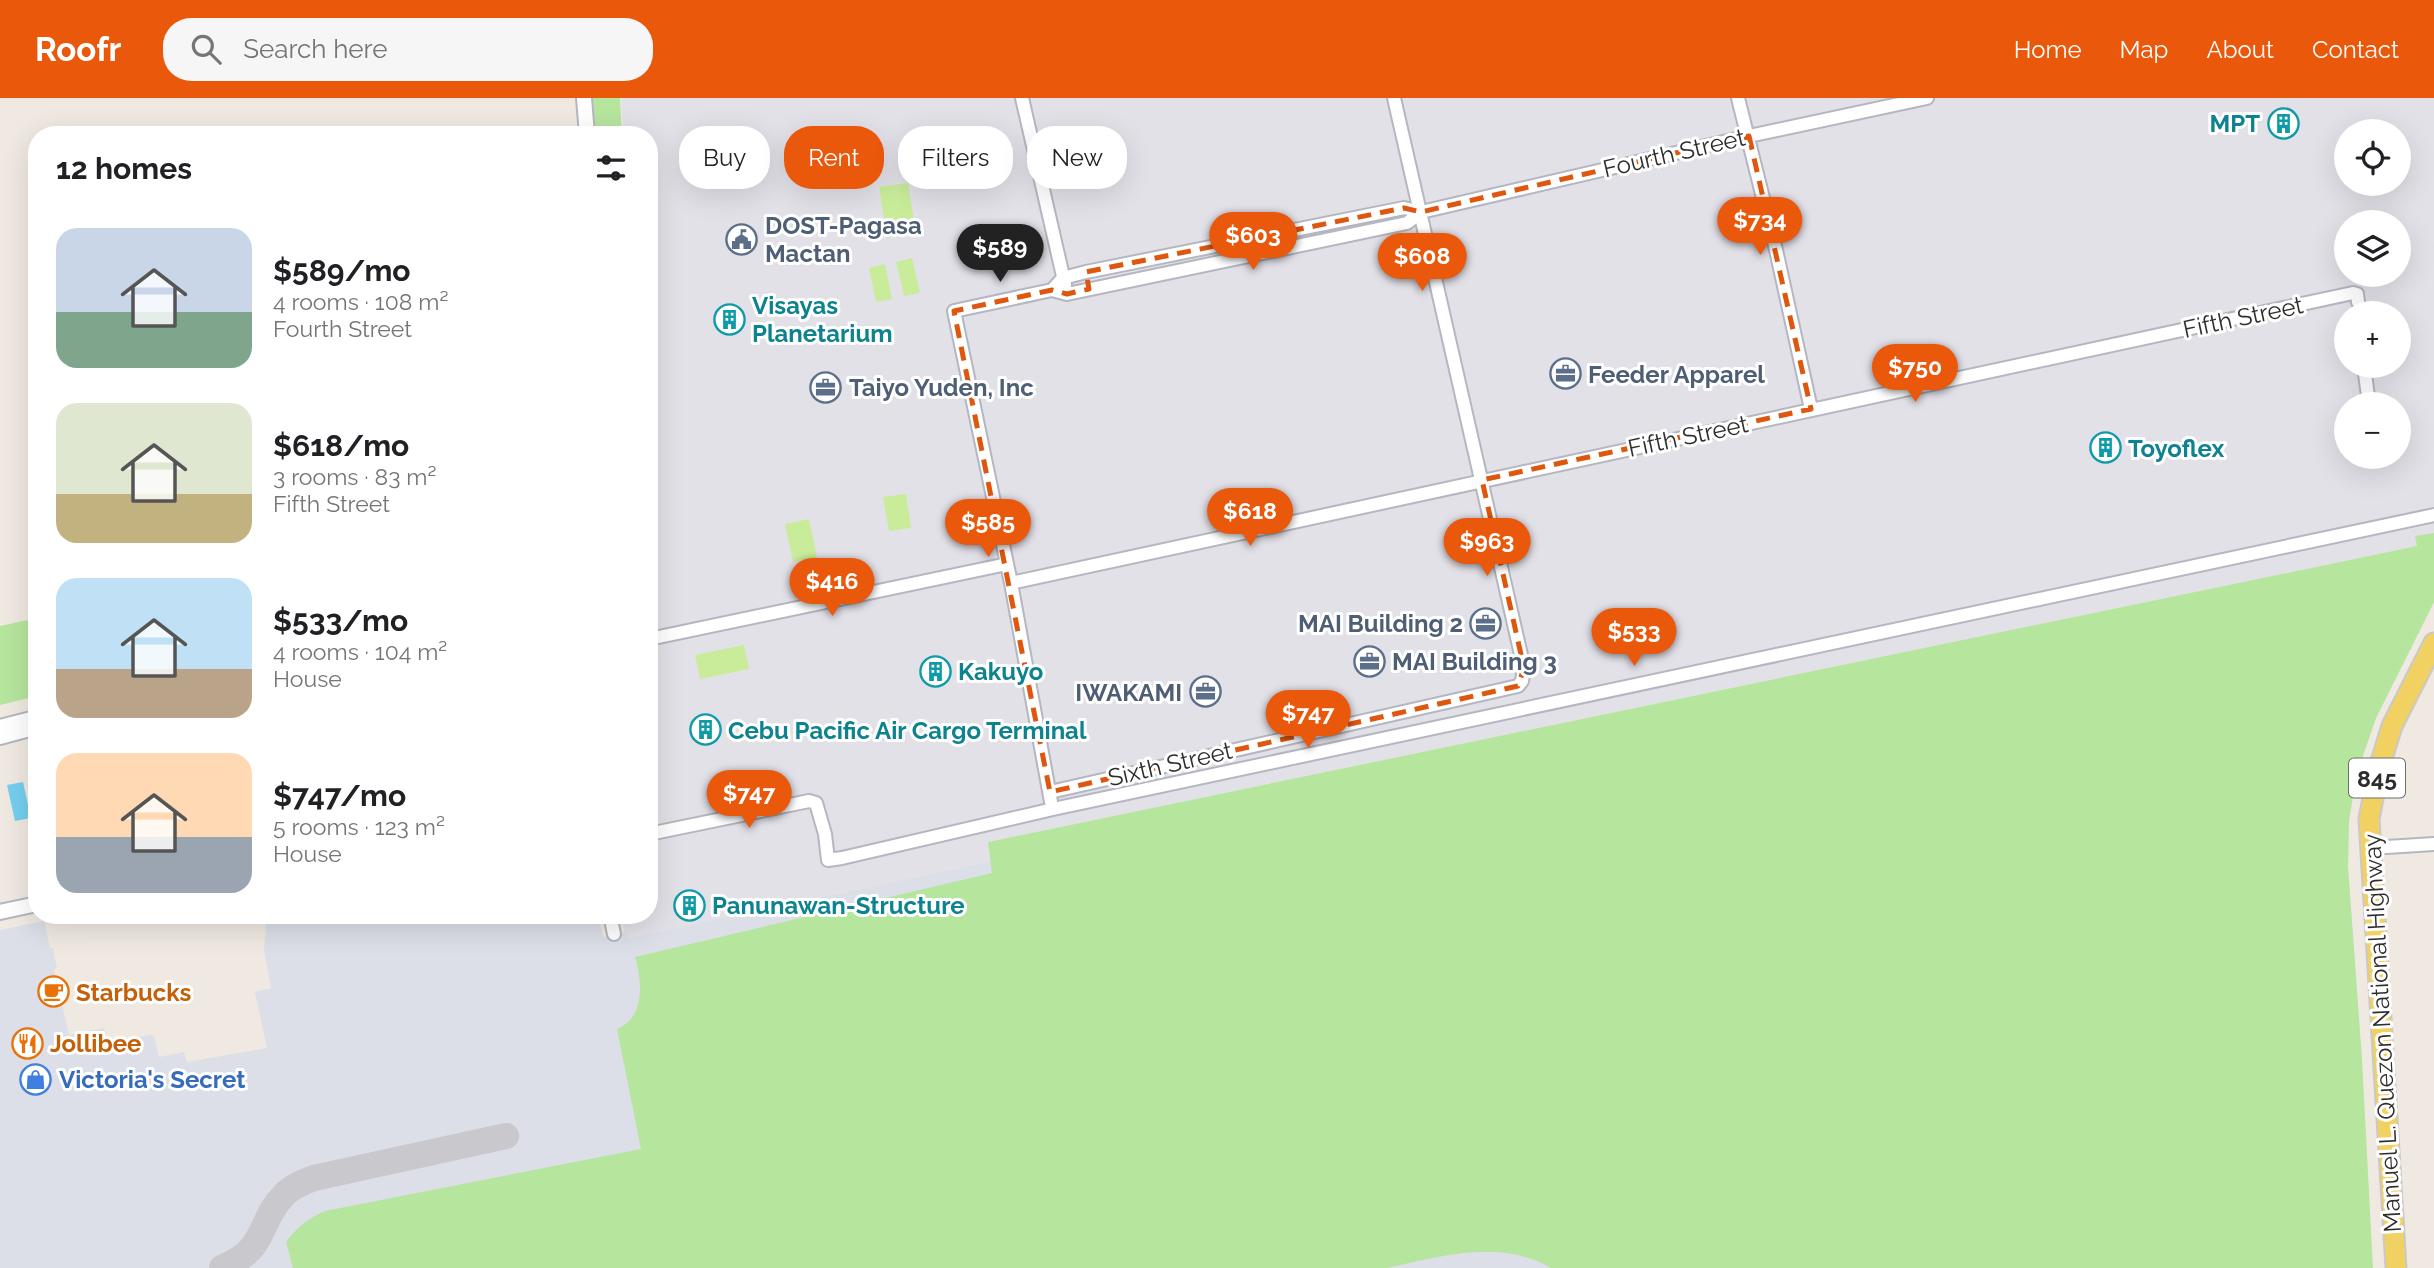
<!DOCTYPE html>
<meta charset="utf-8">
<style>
:root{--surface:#fff;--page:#f6f6f6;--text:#202124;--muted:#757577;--accent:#ea580c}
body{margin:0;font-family:Raleway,sans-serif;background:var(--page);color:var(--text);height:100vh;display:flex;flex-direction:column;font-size:26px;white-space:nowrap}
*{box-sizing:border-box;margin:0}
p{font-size:23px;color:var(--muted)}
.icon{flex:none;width:38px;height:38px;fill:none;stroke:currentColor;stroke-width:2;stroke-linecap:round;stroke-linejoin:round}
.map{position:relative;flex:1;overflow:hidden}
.panel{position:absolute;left:28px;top:28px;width:630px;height:798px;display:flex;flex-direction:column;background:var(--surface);border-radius:28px;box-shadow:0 7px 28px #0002}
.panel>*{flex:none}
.top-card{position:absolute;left:679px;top:28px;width:665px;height:63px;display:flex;gap:14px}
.buttons{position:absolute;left:2334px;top:21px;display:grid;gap:14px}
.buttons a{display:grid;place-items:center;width:77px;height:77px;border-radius:50%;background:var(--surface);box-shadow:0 7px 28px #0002;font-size:35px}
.price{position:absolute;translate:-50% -60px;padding:0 16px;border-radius:24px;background:var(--accent);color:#fff;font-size:23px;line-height:46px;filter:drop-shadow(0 2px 4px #0008)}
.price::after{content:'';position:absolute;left:50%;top:42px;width:21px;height:16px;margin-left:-10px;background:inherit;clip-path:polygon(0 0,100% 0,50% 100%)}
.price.active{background:#222;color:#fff}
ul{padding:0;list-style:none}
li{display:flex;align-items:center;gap:21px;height:175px;padding:0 28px}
li span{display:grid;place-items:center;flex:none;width:196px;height:140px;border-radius:21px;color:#555}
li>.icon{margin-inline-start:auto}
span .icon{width:84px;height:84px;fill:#fffc;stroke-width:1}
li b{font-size:30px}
h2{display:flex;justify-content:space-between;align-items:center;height:84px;padding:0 28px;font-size:30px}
.chip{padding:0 24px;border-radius:28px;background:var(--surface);box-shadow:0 7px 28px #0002;font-size:24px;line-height:63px}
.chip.active{background:var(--accent);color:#fff}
header{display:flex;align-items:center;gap:42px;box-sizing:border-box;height:98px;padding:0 35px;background:var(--accent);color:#fff}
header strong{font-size:33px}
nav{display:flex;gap:38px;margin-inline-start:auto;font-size:24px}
.search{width:490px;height:63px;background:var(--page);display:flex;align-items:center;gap:18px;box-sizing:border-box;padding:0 24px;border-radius:28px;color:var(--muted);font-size:26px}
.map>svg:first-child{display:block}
.industrial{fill:#e3e1e8;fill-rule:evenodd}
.airport{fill:#dcdee8}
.green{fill:#b6e59e}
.pitch{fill:#c9ec9a}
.water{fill:#75cff0}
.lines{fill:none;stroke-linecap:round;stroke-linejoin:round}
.taxiway{stroke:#c9c8cc;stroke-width:26}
.minor-casing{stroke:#b4b7c1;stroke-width:16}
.tertiary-casing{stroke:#b4b7c1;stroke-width:18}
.primary-casing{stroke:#c9c9c9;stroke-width:23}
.minor{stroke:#fff;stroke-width:12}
.tertiary{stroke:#fff;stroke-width:14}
.primary{stroke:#f2d163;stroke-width:19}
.marked{fill:none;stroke:#df570e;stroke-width:5;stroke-dasharray:14 9;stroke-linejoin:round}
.labels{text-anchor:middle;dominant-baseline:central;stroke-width:6;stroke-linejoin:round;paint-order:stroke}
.shield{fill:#fff;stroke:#6d6d6d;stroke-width:2}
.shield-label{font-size:23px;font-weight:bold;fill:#2e2e2e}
.culture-label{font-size:24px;font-weight:bold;fill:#0d838f;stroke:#fff;text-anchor:start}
.street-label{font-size:24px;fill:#2e2e2e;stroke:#fff}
.service-label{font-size:24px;font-weight:bold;fill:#4e5e75;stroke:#fff;text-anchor:start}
.food-label{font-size:24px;font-weight:bold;fill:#c56008;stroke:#fff;text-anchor:start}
.shop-label{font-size:24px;font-weight:bold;fill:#366cbe;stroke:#fff;text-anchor:start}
</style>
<header>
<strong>Roofr</strong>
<div class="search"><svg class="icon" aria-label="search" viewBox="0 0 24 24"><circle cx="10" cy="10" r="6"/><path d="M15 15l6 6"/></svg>Search here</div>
<nav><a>Home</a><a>Map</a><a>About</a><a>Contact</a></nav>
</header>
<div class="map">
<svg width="2434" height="1170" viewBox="0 0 2434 1170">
<rect width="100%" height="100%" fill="#efe9e1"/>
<path class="industrial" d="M621,0h1813v435l-18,3 2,10 -1430,296 3,19 -365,77 -5,-23h28v-780h-25zM2347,33h52v53h-52zM2347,124h52v53h-52zM2347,215h52v53h-52zM2347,306h52v53h-52z"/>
<path class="airport" d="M2434,504l-58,116 -20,58 -7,45 -1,46 14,193 -22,208h-2340v-338l44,-9 6,27h3l2,11 2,9 -3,1 15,66 35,-7 4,16 43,-9 3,1 5,21 25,-5 3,10 80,-14 -12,-56 16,-4 -7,-38 3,-35h331l5,22 22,-5 2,6 388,-82z"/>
<path class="green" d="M593,0h27l2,37h-27z
M2434,435v69l-58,116 -20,58 -7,45 -1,46 14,193 11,208h-822c-51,-30 -111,-11 -164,0h-1094l-7,-26c11,-15 22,-23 39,-31l316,-62 -24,-120c29,-12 25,-48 18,-72l357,-84 -4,-31 1429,-296 -2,-10z
M37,520v78l-37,9v-79z"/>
<path class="pitch" d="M908,85l8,50 -29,5 -8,-51z
M912,160l8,35 -16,3 -8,-34z
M885,166l7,35 -16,3 -7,-34z
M906,396l5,34 -22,3 -6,-34z
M809,421l8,39 -24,4 -8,-38z
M744,547l5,24 -49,10 -5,-24z"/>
<path class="water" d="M23,684l8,36 -16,3 -8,-36z"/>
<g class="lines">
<path class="taxiway" d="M222,1170c48,-21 34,-45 63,-74 8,-8 18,-12 29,-16l192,-42"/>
<defs>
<path id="minor" d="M1022,0l43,187
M1738,0l38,152 35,159
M1052,192l11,-12 23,-6 318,-64 17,4
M2364,268l5,38
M1011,485l1342,-290 4,1 1,8
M649,541l358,-75
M1050,694l468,-106 4,-5 2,-13 -130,-570
M1051,704l-40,-219 -57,-272 98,-21 15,4 340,-71 14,-11 328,-76 178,-38
M649,736l160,-33 7,2 9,31 3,26 14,-2 211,-49 1381,-294
M2371,750l63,-4
M610,817l4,19"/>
<path id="tertiary" d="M584,0l3,37
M0,629l35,-9
M0,639l37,-10
M0,814l37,-8"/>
<path id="primary" d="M2396,1170l-27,-449 10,-51 13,-42 42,-83"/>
</defs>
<use href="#minor" class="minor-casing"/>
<use href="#tertiary" class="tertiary-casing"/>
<use href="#primary" class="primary-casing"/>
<use href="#minor" class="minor"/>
<use href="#tertiary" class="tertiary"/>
<use href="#primary" class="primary"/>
</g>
<path class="marked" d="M1749,38l62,273 -329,71 42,188 -6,18 -468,106 -96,-481 98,-21 15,4 22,-5 -3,-17 318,-64 17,4z"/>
<defs>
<symbol id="building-ring" viewBox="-11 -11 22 22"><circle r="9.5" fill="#fff" stroke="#0f9aa8" stroke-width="1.5"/><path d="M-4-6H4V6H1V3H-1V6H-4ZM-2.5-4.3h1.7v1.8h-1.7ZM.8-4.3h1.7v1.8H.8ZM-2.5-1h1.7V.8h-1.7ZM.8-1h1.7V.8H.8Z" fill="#0f9aa8"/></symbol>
<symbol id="civic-ring" viewBox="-11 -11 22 22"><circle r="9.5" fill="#fff" stroke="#5c6f8a" stroke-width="1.5"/><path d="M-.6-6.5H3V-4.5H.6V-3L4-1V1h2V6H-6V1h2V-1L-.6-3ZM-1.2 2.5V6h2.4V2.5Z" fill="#5c6f8a"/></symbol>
<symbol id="office-ring" viewBox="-11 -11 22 22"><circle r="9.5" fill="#fff" stroke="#5c6f8a" stroke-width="1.5"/><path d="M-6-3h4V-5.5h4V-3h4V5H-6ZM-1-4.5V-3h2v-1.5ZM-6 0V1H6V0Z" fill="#5c6f8a"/></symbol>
<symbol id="cafe-ring" viewBox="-11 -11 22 22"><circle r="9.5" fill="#fff" stroke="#e8710a" stroke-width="1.5"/><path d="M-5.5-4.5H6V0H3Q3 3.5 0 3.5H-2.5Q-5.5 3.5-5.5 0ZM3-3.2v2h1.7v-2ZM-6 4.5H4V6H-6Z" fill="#e8710a"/></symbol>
<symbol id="restaurant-ring" viewBox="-11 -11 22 22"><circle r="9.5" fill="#fff" stroke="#e8710a" stroke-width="1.5"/><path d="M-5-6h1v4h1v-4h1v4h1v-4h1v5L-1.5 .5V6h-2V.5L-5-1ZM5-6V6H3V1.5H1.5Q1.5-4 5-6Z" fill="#e8710a"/></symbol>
<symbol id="shop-ring" viewBox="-11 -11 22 22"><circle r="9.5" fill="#fff" stroke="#3f7fe0" stroke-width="1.5"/><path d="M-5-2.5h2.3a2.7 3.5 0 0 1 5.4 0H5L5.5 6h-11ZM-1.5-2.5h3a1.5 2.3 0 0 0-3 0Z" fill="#3f7fe0"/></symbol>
</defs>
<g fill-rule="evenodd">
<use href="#building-ring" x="2266" y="8" width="35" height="35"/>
<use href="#civic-ring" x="724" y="124" width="35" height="35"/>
<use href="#building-ring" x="712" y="204" width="35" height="35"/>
<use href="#office-ring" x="1548" y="258" width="35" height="35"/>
<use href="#office-ring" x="808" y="272" width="35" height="35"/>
<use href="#building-ring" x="2088" y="332" width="35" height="35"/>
<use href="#office-ring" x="1468" y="508" width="35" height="35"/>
<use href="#office-ring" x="1352" y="546" width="35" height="35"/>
<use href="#building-ring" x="918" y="556" width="35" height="35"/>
<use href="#office-ring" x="1188" y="576" width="35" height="35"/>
<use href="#building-ring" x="688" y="614" width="35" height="35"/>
<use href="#building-ring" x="672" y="790" width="35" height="35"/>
<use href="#cafe-ring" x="36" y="876" width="35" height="35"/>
<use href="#restaurant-ring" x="10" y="928" width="35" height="35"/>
<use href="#shop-ring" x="18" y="964" width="35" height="35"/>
</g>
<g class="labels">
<rect class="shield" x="2349" y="660.5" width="56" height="39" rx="5"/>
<g class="shield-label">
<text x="2377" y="680">845</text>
</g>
<g class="culture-label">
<text x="2260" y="25" text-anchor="end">MPT</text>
<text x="752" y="207">Visayas<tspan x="752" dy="28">Planetarium</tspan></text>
<text x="2128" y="350">Toyoflex</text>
<text x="958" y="573">Kakuyo</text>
<text x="728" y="632">Cebu Pacific Air Cargo Terminal</text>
<text x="712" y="807">Panunawan-Structure</text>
</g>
<g class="street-label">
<text transform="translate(1674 55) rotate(-13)">Fourth Street</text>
<text transform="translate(2243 219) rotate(-12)">Fifth Street</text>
<text transform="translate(1688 338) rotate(-12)">Fifth Street</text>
<text transform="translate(1170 666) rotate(-13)">Sixth Street</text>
<text transform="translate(2382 935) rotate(-93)">Manuel L. Quezon National Highway</text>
</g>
<g class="service-label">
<text x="765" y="127">DOST-Pagasa<tspan x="765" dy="28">Mactan</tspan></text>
<text x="1588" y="276">Feeder Apparel</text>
<text x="849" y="289">Taiyo Yuden, Inc</text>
<text x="1463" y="525" text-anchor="end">MAI Building 2</text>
<text x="1392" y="563">MAI Building 3</text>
<text x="1182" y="594" text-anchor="end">IWAKAMI</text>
</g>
<g class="food-label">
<text x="76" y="894">Starbucks</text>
<text x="50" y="945">Jollibee</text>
</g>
<g class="shop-label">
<text x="59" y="981">Victoria's Secret</text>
</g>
</g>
</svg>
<div class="buttons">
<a><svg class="icon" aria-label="locate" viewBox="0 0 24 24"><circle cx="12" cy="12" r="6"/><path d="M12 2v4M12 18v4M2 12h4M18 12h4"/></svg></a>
<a><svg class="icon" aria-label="layers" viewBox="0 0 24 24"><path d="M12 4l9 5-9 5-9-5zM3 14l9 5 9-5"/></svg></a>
<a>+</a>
<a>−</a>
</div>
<b class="price" style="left:1760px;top:159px">$734</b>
<b class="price" style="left:1253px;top:174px">$603</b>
<b class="price active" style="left:1000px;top:186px">$589</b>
<b class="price" style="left:1422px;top:195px">$608</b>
<b class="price" style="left:1915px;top:306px">$750</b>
<b class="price" style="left:1250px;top:450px">$618</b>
<b class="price" style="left:988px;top:461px">$585</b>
<b class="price" style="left:1487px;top:480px">$963</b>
<b class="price" style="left:832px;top:520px">$416</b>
<b class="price" style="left:1634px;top:570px">$533</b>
<b class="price" style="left:1308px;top:652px">$747</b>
<b class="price" style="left:749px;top:732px">$747</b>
<div class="top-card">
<a class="chip">Buy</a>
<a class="chip active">Rent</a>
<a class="chip">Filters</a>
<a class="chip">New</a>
</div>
<section class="panel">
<h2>12 homes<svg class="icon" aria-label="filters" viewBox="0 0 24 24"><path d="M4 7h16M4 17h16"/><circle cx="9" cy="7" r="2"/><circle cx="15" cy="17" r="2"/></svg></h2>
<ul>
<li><span style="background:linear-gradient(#c9d6e8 60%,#7fa58c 0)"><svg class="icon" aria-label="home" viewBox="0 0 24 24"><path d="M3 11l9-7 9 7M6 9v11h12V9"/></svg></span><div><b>$589/mo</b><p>4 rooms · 108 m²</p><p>Fourth Street</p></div></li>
<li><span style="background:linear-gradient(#dfe7d0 65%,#c2b280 0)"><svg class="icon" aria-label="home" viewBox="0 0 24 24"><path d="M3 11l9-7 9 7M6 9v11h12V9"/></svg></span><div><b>$618/mo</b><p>3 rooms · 83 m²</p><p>Fifth Street</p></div></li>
<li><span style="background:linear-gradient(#bfe0f5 65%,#b9a48a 0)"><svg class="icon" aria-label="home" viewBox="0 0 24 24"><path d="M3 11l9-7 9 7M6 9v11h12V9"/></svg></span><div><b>$533/mo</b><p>4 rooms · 104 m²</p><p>House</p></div></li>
<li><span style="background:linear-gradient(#ffd9b3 60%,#9aa5b1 0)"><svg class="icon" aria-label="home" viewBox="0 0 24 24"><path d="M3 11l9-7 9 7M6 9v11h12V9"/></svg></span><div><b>$747/mo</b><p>5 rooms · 123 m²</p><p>House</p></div></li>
</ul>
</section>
</div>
